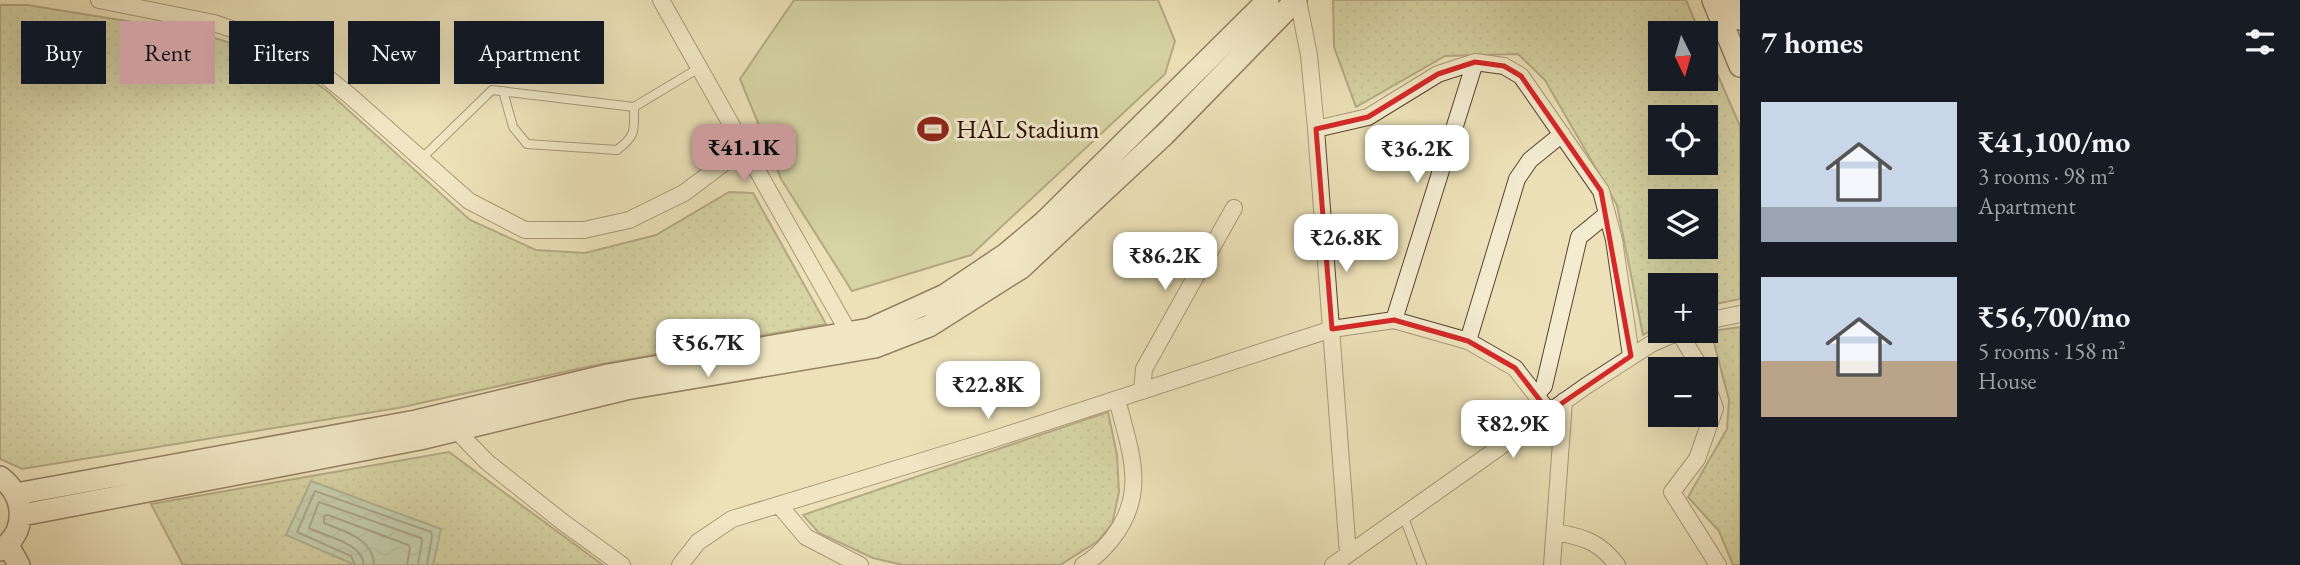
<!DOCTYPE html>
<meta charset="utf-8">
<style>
:root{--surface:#171b24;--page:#20242c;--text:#f1f3f6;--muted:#9ea1a6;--accent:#c59692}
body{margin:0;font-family:"EB Garamond",serif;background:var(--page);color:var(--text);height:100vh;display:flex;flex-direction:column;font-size:26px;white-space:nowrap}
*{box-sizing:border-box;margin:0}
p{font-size:23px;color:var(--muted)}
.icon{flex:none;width:38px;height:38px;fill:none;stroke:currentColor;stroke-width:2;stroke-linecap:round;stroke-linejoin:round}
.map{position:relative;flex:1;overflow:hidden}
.panel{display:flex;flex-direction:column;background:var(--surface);width:560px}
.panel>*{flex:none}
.guide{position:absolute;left:21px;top:21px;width:665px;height:63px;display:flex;gap:14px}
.needle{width:46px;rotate:175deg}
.fabs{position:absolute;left:1648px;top:21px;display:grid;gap:14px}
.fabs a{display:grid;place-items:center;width:70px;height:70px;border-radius:0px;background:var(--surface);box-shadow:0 7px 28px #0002;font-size:35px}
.price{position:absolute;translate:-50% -60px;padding:0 16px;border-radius:14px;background:#fff;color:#222;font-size:23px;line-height:46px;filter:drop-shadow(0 2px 4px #0008)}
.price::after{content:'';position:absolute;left:50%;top:42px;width:21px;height:16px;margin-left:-10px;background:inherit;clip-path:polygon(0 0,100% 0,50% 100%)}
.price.current{background:var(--accent);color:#111}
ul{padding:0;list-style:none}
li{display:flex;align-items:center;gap:21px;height:175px;padding:0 21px}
li span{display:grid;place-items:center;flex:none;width:196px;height:140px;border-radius:0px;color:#555}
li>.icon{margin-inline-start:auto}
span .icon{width:84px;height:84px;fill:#fffc;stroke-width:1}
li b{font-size:30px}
h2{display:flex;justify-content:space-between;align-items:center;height:84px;padding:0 21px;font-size:30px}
.chip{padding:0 24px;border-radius:0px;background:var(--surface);box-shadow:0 7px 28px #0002;font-size:24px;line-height:63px}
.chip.current{background:var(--accent);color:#111}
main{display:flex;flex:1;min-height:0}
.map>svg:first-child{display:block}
.grass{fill:url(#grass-dots);stroke:#726746;stroke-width:2;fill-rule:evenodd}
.garden{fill:#bac28d;stroke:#726746;stroke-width:2}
.water{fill:url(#water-waves);stroke:#6d7765;stroke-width:2}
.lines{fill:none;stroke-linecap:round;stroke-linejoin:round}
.shore{stroke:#626554;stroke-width:2}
.lane-casing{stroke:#5a412e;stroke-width:10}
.street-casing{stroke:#5a412e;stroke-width:18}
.secondary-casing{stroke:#2a0c00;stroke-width:24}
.lane{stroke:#f3ecd1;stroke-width:8}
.street{stroke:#f3ecd1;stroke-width:16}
.secondary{stroke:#f3ecd1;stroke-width:21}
.marked{fill:none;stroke:#d62828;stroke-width:5;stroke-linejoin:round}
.labels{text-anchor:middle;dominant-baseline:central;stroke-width:6;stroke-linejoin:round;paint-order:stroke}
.poi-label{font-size:26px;fill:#2a0c00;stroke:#f3ecd1;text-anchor:start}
</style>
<main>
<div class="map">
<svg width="1740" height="565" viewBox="0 0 1740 565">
<defs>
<pattern id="grass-dots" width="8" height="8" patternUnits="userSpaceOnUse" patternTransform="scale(1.75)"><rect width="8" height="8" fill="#bac28d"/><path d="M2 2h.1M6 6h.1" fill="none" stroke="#a0a678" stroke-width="1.8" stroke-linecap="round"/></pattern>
<pattern id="water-waves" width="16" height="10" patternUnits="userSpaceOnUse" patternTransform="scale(1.75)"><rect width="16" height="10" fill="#9abea9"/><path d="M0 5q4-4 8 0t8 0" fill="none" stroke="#85a290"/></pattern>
</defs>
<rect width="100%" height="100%" fill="#ece1b8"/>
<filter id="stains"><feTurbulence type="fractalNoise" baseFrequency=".00286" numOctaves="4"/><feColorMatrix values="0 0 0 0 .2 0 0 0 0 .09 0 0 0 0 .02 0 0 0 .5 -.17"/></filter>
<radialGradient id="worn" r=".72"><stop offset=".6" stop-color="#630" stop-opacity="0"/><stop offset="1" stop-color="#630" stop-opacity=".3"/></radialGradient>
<path class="grass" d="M1333,0h353l14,33h-39v46h45v-31l34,78v173l-34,7v-21h-45v40l-18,10 -26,-130 -72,-125 -27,-26 -73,2 -89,51 -22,-60zM1661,117h45v46h-45zM1661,201h45v46h-45z
M0,5h27l168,27 81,25 50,33 144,130 66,30 49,3 71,-18 73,-43 24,1 73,131 -235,42 -193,42 -376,61 -22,-10z
M1740,327v238h-7l-14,-34 -31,-34 39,-68 2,-29 -18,-69z
M1108,412l9,43 2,37 -7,32 -14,17 -38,24h-157l-30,-7 -54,-25 -16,-18z
M449,452l154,113h-420l-32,-61z"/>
<path class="garden" d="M794,0h364l17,41 -10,33 -194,181 -119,36 -71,-112 -41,-100z"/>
<path class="water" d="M311,481l130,48 -8,36h-78l-69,-30z"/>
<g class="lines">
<path class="shore" d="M355,565l-4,-9 -54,-24 18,-41 116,41 1,4 -5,29
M364,565c-2,-23 -38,-28 -55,-37l10,-26 102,36 1,3 -4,24
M374,565c-1,-27 -29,-33 -50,-42v-7l4,-1 80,30 2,3 -3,17"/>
<defs>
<path id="lane" d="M503,91l10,36 14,17 90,6c20,-15 17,-20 17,-43
M421,159l71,-69 142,17 65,-39
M1403,515l19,50"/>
<path id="street" d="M99,0l115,23 79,27 56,45 120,106 56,29h59l45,-10 55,-27 61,-46
M661,0l193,342
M1298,0l11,55 7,74 32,425
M1316,129l52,-12 70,-43 37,-12 29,4 17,10 80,115 13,49 17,116
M1394,320l81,-258
M1706,321l34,-7
M1679,332l22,37
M1468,341l49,-162 13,-19 32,-26
M1706,383l9,25 -18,51 -25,33 46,73
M1142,391l2,-22 90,-161
M1536,395l8,-9 35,-149 28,-23
M451,425l36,37 77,61 58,42
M779,505l27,32 54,28
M1555,532c28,5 44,9 62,33
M680,565l18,-23 34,-23 259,-79 341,-111 62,-9 74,21 47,27 34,44
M1083,565c12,-7 19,-14 28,-25 38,-47 19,-88 6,-141
M1333,565l253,-179 65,-42 30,-13
M1552,565l12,-164"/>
<path id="secondary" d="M1713,0l27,66
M1732,0l8,19
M0,477c26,19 28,55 0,73
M16,494l400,-73 192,-46 262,-46 75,-34 61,-41 38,-32 224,-222
M22,515l398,-76 206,-50 249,-42 54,-21 92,-58 143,-133 132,-135
M8,545l11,20"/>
</defs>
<use href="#lane" class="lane-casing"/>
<use href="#street" class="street-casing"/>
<use href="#secondary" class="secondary-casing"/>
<use href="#lane" class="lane"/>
<use href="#street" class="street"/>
<use href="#secondary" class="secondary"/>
</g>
<path d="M0 0H1740V565H0ZM1475,62l29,4 17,10 80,115 30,165 -82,56 -34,-44 -47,-27 -74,-21 -62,9 -16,-200 52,-12 70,-43z" fill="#ece1b8" fill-opacity=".55" fill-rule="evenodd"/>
<path class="marked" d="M1475,62l29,4 17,10 80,115 30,165 -82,56 -34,-44 -47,-27 -74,-21 -62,9 -16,-200 52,-12 70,-43z"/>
<defs>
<symbol id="stadium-bare" viewBox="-9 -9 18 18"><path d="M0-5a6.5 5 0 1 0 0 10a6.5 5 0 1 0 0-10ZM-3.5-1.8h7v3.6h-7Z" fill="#8f2418" stroke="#f3ecd1" stroke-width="2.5" paint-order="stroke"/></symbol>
</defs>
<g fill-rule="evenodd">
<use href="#stadium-bare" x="911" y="107" width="44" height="44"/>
</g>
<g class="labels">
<g class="poi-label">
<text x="956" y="129">HAL Stadium</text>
</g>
</g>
<rect width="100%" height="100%" filter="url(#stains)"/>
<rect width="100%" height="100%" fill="url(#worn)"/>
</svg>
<div class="fabs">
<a><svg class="needle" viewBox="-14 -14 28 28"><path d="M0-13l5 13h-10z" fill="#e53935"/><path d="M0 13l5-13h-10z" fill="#9ea1a6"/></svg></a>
<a><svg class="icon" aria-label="locate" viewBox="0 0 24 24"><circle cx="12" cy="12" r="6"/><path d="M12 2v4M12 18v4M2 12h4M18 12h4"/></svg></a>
<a><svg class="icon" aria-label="layers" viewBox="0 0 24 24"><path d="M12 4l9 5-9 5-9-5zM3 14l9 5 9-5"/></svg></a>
<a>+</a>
<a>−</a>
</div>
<b class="price current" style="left:744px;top:184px">₹41.1K</b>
<b class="price" style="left:1417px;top:185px">₹36.2K</b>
<b class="price" style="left:1346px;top:274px">₹26.8K</b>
<b class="price" style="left:1165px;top:292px">₹86.2K</b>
<b class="price" style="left:708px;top:379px">₹56.7K</b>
<b class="price" style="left:988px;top:421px">₹22.8K</b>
<b class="price" style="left:1513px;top:460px">₹82.9K</b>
<div class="guide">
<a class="chip">Buy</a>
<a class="chip current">Rent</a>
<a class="chip">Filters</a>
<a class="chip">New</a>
<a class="chip">Apartment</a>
</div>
</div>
<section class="panel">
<h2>7 homes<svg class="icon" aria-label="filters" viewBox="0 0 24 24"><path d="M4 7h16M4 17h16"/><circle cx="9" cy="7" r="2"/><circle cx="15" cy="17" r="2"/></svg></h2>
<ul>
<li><span style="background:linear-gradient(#c9d6e8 75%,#9aa5b1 0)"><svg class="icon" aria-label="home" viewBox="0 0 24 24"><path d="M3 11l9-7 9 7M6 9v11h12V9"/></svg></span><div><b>₹41,100/mo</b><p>3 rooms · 98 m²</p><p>Apartment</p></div></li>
<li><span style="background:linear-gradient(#c9d6e8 60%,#b9a48a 0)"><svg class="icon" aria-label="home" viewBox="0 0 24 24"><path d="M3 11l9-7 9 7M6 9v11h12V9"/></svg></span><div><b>₹56,700/mo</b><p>5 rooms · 158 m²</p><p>House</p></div></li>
</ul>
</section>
</main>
